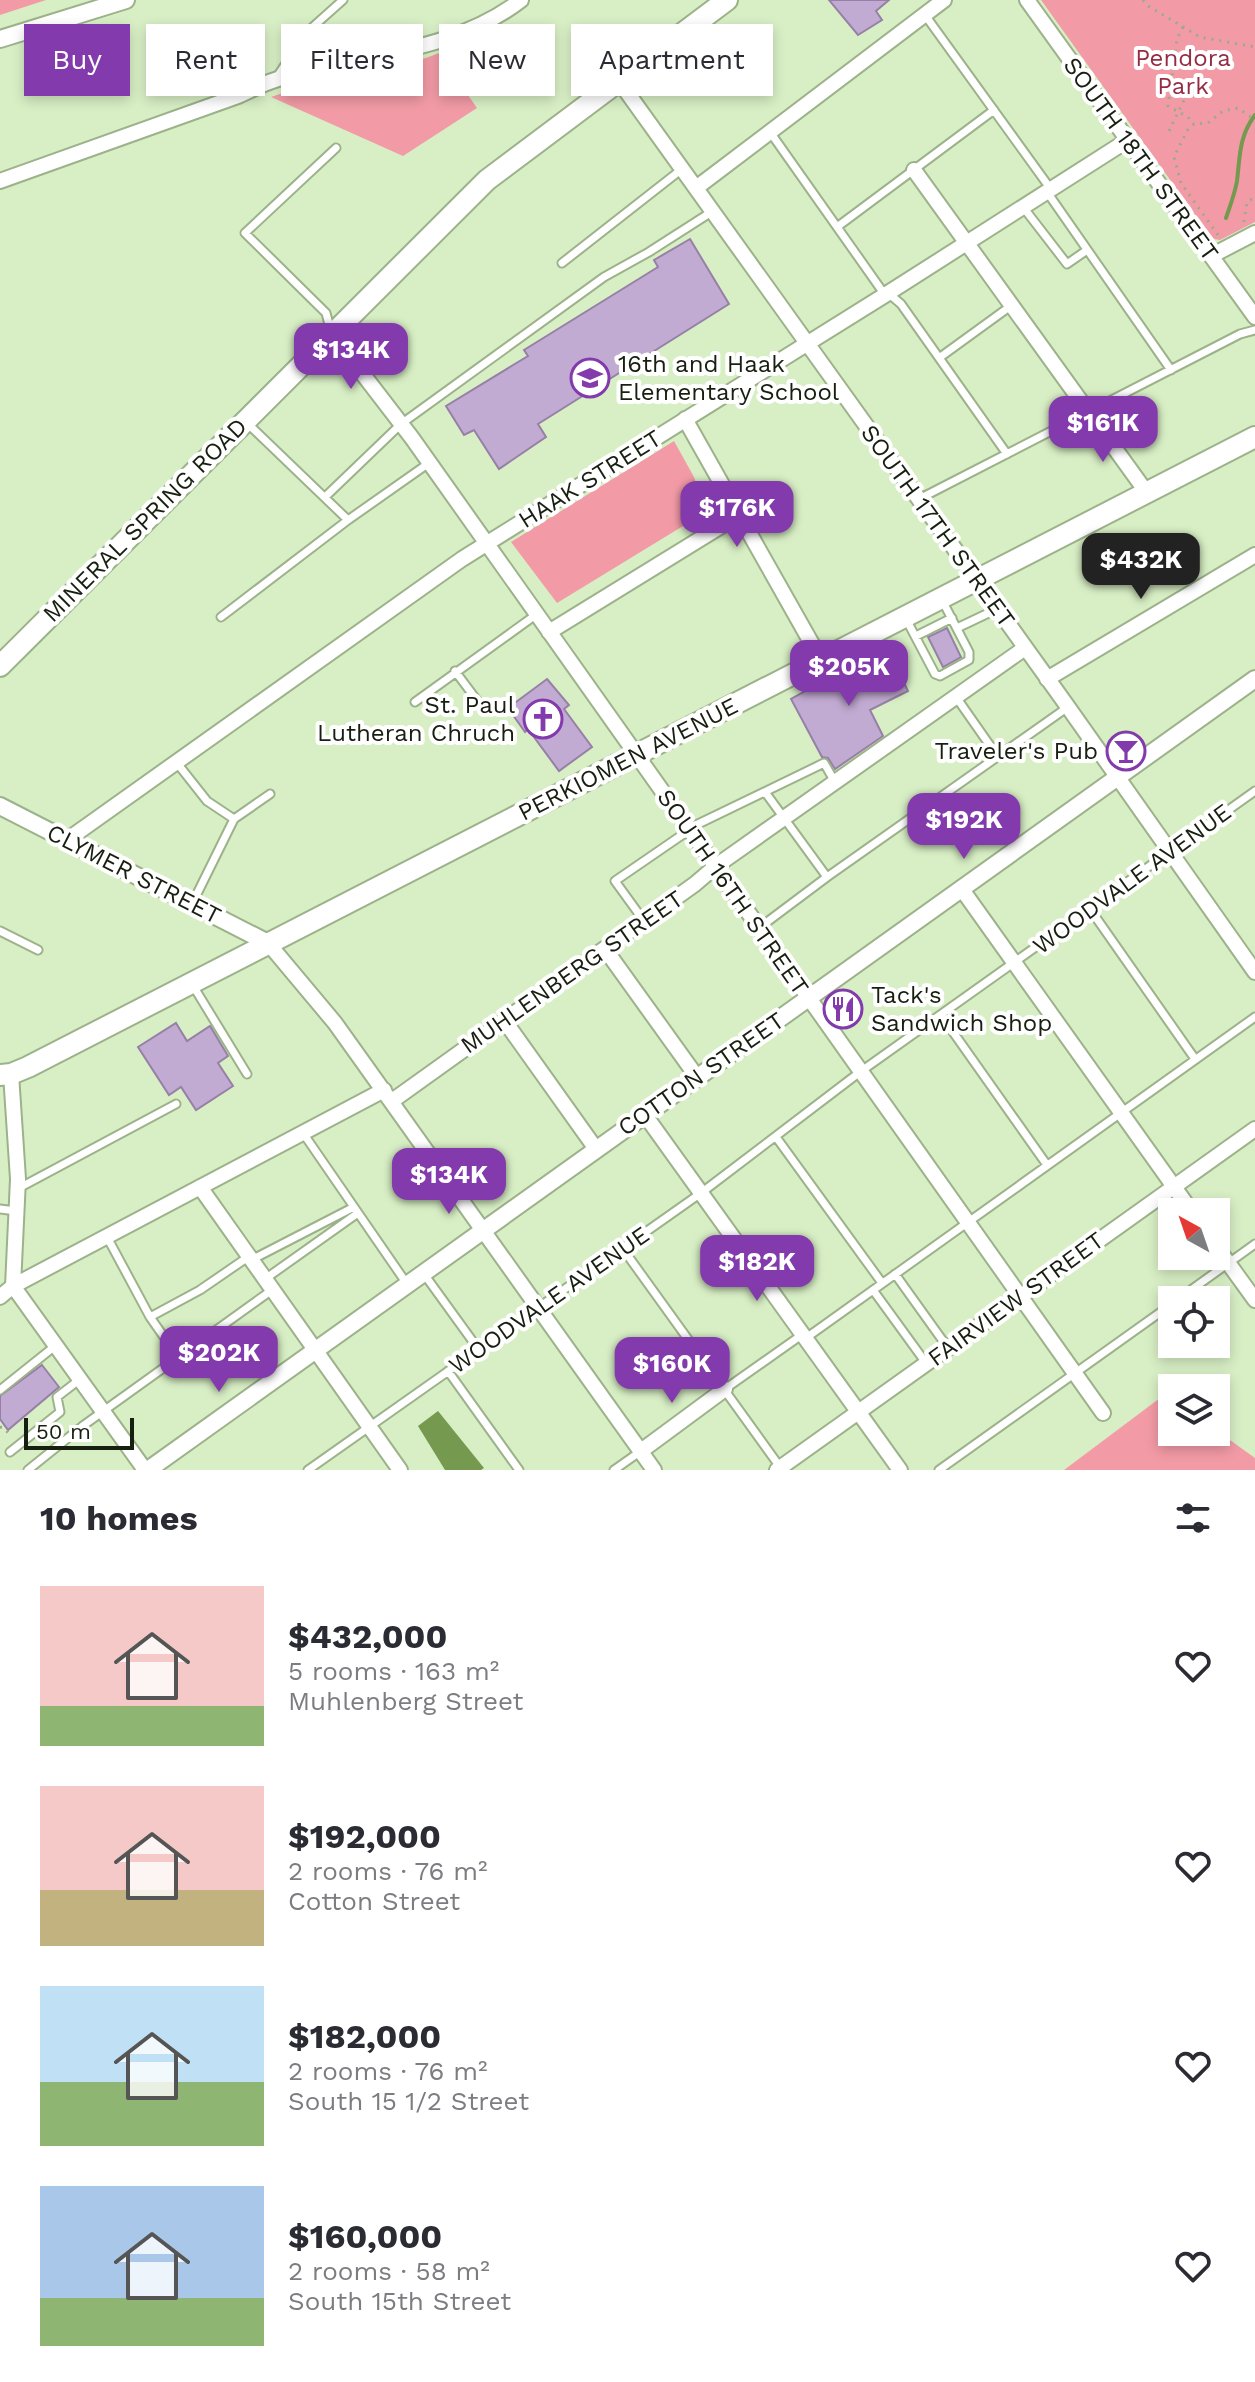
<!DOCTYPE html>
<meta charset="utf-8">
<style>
:root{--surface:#fff;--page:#f2f2f3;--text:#2b2b33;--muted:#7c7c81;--accent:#833aac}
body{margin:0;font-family:"Work Sans",sans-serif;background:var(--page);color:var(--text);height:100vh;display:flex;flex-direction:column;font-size:30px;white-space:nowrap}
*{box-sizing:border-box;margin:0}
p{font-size:26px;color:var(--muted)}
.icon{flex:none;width:44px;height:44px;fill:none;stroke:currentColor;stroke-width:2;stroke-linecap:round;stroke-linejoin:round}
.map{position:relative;height:1470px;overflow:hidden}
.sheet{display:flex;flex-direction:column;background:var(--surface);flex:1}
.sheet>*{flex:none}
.banner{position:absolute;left:24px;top:24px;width:800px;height:72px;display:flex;gap:16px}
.needle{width:52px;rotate:320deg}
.tools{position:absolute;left:1158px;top:1198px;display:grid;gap:16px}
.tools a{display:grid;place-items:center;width:72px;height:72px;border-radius:0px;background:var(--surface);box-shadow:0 4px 12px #0003;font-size:40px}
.scale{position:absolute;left:24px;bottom:20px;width:110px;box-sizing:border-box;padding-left:8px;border:4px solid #171f10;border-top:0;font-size:22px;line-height:28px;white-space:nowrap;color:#171f10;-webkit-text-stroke:6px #fff;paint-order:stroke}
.price{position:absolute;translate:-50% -68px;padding:0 18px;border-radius:16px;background:var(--accent);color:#fff;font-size:26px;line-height:52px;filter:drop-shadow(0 2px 4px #0008)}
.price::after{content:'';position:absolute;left:50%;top:48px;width:24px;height:18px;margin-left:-12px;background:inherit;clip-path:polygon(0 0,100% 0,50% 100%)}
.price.on{background:#222;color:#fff}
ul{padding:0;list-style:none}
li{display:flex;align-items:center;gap:24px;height:200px;padding:0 40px}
li span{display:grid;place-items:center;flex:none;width:224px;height:160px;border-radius:0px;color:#555}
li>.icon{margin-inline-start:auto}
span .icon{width:96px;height:96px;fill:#fffc;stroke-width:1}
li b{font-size:34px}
h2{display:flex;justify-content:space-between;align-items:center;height:96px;padding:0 40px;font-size:34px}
.pill{padding:0 28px;border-radius:0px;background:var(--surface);box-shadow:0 4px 12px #0003;font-size:28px;line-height:72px}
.pill.on{background:var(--accent);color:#fff}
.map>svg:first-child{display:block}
.green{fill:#f29ba6}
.water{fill:#74994f}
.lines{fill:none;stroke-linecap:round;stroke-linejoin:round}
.stream{stroke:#74994f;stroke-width:4}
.building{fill:#c2abd2;stroke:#9680a6;stroke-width:2}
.service-casing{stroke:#9cb28a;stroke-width:11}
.minor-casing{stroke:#9cb28a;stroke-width:18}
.tertiary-casing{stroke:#9cb28a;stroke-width:20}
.primary-casing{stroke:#9cb28a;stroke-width:24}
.path{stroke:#99ab8a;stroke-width:3;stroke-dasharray:2 6;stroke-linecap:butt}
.service{stroke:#fff;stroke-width:7}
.minor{stroke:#fff;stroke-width:14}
.tertiary{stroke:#fff;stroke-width:16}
.primary{stroke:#fff;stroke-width:20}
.labels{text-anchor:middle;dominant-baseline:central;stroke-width:8;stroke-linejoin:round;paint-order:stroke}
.park-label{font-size:24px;fill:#952c44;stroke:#fff}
.street-label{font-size:24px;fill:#171f10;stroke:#fff}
.poi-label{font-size:24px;fill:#171f10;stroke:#fff;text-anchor:start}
</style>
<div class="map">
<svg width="1255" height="1470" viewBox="0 0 1255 1470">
<rect width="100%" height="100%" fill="#d8efc5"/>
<path class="green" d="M0,0h46l-46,15z
M1041,0h214v222l-35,18 -6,-1 -5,-5z
M439,53l38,55 -74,48 -132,-59 77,-26 78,-13z
M674,441l20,36 12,35 -149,91 -46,-61z
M1168,1392l4,4v36h44v-2l39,28v12h-191z"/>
<path class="water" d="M438,1411l46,57 -3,2h-36l-27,-44z"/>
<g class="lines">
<path class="stream" d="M1226,218c4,-12 9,-25 11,-37 3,-25 2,-45 18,-66"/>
</g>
<path class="building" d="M829,0h60l-13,11 6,9 -24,15z
M690,239l39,65 -191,120 8,13 -47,32 -25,-39 -10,5 -18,-29 82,-50 -4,-6 134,-83 -4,-7z
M947,628l14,29 -18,10 -15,-30z
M889,652l19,39 -38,19 13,26 -48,33 -7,-11 -6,-1 -31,-58 56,-31 2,4z
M547,679l22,26 -5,4 28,38 -33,24 -31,-42 -3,3 -17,-24z
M176,1023l11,18 23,-15 18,30 -10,7 15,23 -37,24 -15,-23 -12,8 -31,-48z
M42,1365l17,22 -51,43 -8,-11v-23z"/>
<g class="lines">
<defs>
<path id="service" d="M925,15l125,173
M277,77l29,-44 37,-33
M770,132l115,163
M1047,192l124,178
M1023,207l44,57 20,-14
M837,227l157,-117
M562,263l120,-94
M888,293l13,11 106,150
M331,332l-5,-19 -81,-80 91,-85
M939,358l73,-53
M246,422l102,98
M325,497l76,-73 203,-147 45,-25 64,-41
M919,499l321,-165 15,-4
M221,617l127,-97 81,-57
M906,619l29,55 5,2 29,-16v-8l-27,-52
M957,628l40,-19
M916,636l36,-18
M455,671l27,36
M956,697l42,60
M415,702l122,-88
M177,763l30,38 27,18
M765,792l62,85
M192,904l42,-85 36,-25
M1090,909l105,150
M644,921l-29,-40 83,-57 126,-61 11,19
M759,928l68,-51 241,-170
M0,931l38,19
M192,984l55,90
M941,1015l106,150
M303,1133l104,151
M776,1137l106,146
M19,1188l157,-84
M0,1209l16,2
M107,1237l43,80 28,40
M623,1249l157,218
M424,1274l55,76
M895,1274l53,74
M265,1279l93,-66
M873,1290l53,73
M1177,1300l78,-56
M150,1317l50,-27 48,-33h9l97,-50
M806,1338l449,-321
M448,1371l71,99
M725,1389l78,-55
M0,1390l55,-44
M10,1452l50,-40 -3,-15 22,-17
M28,1470l56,-45 188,-135
M308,1470l393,-277 159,-121 395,-281
M614,1470l27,-19
M939,1470l233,-166"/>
<path id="minor" d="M1027,0l228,317
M619,81l449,626 187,265
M914,170l233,323
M0,181l238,-85c13,-6 26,-13 40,-17 81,-25 173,-25 243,-79
M696,188l248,-188
M1211,256l44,-23
M332,334l80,104 691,975
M685,419l136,241
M549,632l190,-117
M1047,679l208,-124
M67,840l395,-281 423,-264 243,-155
M961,888l231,324
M268,943l67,80 319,447
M605,949l92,128
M504,1020l92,129
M11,1074l7,105 -5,107 132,184
M392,1101l303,-217 21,-18 309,-218
M645,1115l255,355
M200,1187l200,283
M1216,1246l39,54
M0,1297l13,-11 371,-196
M641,1451l84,-62
M777,1470l478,-341"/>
<path id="tertiary" d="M0,39l126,-39
M0,806l268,137
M148,1470l1107,-791"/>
<path id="primary" d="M0,666l487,-486 240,-180
M0,1075l11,-1 17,-7 1227,-630"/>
</defs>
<use href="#service" class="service-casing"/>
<use href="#minor" class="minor-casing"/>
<use href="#tertiary" class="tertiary-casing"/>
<use href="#primary" class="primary-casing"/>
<path class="path" d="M1143,0l5,6 52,31 55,10
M1183,27l-6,12 -9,67 20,11 6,7
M1169,131l18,-37
M1244,222l3,-20 8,-5
M1218,235l-37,-52 -7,-26 14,-28 6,-5 14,-1 15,-12 15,-3 17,12
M0,1427l4,1 7,8"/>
<use href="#service" class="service"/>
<use href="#minor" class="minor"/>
<use href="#tertiary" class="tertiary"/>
<use href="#primary" class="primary"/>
</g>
<defs>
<symbol id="school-ring" viewBox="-11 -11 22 22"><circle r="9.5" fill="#fff" stroke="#833aac" stroke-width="1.5"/><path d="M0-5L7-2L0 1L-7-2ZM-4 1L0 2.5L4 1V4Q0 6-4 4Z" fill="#833aac"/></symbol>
<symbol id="church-ring" viewBox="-11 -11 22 22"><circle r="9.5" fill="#fff" stroke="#833aac" stroke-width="1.5"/><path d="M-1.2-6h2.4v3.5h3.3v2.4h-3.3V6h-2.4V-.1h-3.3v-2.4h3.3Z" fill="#833aac"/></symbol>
<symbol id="bar-ring" viewBox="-11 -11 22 22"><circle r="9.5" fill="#fff" stroke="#833aac" stroke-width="1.5"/><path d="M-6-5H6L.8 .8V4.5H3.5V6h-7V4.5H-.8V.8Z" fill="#833aac"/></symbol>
<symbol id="restaurant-ring" viewBox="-11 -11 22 22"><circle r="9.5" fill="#fff" stroke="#833aac" stroke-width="1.5"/><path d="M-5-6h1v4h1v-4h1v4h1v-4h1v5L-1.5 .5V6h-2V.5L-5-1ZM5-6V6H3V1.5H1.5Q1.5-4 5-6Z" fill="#833aac"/></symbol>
</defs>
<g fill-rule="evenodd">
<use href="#school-ring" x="568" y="356" width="44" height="44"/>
<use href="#church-ring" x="521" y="697" width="44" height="44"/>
<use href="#bar-ring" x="1104" y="729" width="44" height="44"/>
<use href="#restaurant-ring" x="821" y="987" width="44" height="44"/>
</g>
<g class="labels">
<g class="park-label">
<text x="1183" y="58">Pendora<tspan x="1183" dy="28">Park</tspan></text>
</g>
<g class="street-label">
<text transform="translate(1141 159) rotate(54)">SOUTH 18TH STREET</text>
<text transform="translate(590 479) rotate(-32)">HAAK STREET</text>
<text transform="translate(145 520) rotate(-45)">MINERAL SPRING ROAD</text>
<text transform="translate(938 526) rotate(54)">SOUTH 17TH STREET</text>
<text transform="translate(628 759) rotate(-27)">PERKIOMEN AVENUE</text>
<text transform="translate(134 874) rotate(27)">CLYMER STREET</text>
<text transform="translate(1132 879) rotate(-36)">WOODVALE AVENUE</text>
<text transform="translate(733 892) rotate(55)">SOUTH 16TH STREET</text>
<text transform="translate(572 972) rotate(-35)">MUHLENBERG STREET</text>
<text transform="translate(701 1074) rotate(-35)">COTTON STREET</text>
<text transform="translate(1016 1299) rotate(-36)">FAIRVIEW STREET</text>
<text transform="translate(549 1300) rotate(-35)">WOODVALE AVENUE</text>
</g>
<g class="poi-label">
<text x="618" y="364">16th and Haak<tspan x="618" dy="28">Elementary School</tspan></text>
<text x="515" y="705" text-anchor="end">St. Paul<tspan x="515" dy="28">Lutheran Chruch</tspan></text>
<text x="1098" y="751" text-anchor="end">Traveler's Pub</text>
<text x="871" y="995">Tack's<tspan x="871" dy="28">Sandwich Shop</tspan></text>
</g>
</g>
</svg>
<div class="tools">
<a><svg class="needle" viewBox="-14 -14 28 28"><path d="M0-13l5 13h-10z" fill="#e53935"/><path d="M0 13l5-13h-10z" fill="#7c7c81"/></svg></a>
<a><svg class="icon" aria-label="locate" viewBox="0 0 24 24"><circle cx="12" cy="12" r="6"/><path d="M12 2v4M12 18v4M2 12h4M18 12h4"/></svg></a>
<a><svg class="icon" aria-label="layers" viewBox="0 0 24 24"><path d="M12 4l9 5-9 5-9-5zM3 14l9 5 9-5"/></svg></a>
</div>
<div class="scale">50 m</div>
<b class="price" style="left:351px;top:391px">$134K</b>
<b class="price" style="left:1103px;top:464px">$161K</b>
<b class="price" style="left:737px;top:549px">$176K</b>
<b class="price on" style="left:1141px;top:601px">$432K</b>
<b class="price" style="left:849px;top:708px">$205K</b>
<b class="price" style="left:964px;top:861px">$192K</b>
<b class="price" style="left:449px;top:1216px">$134K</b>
<b class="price" style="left:757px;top:1303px">$182K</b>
<b class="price" style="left:219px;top:1394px">$202K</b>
<b class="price" style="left:672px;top:1405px">$160K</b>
<div class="banner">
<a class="pill on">Buy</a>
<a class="pill">Rent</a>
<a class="pill">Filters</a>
<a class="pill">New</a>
<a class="pill">Apartment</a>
</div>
</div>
<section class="sheet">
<h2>10 homes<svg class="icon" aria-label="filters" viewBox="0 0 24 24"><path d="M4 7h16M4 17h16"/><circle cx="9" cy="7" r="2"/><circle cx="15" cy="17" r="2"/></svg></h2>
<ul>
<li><span style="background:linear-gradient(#f6c9c9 75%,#8fb573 0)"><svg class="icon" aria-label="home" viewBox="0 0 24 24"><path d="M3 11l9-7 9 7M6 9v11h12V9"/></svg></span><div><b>$432,000</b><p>5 rooms · 163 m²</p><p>Muhlenberg Street</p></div><svg class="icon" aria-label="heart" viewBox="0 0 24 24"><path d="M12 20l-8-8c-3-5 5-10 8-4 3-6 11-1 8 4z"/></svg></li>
<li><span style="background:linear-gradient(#f6c9c9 65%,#c2b280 0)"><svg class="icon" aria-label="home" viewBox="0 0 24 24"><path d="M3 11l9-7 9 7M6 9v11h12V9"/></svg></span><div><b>$192,000</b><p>2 rooms · 76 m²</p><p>Cotton Street</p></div><svg class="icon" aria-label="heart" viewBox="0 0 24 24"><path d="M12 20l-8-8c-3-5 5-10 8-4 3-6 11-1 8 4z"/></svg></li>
<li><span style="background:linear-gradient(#bfe0f5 60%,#8fb573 0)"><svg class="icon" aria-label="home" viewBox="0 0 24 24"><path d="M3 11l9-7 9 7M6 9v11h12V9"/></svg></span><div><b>$182,000</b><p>2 rooms · 76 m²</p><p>South 15 1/2 Street</p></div><svg class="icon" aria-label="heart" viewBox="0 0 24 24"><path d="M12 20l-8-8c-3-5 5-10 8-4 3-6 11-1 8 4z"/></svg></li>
<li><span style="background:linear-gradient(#a9c7e8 70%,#8fb573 0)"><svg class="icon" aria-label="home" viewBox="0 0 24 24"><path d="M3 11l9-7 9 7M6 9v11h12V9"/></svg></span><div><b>$160,000</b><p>2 rooms · 58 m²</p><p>South 15th Street</p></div><svg class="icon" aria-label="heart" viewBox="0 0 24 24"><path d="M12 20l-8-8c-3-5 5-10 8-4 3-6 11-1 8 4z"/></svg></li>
</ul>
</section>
